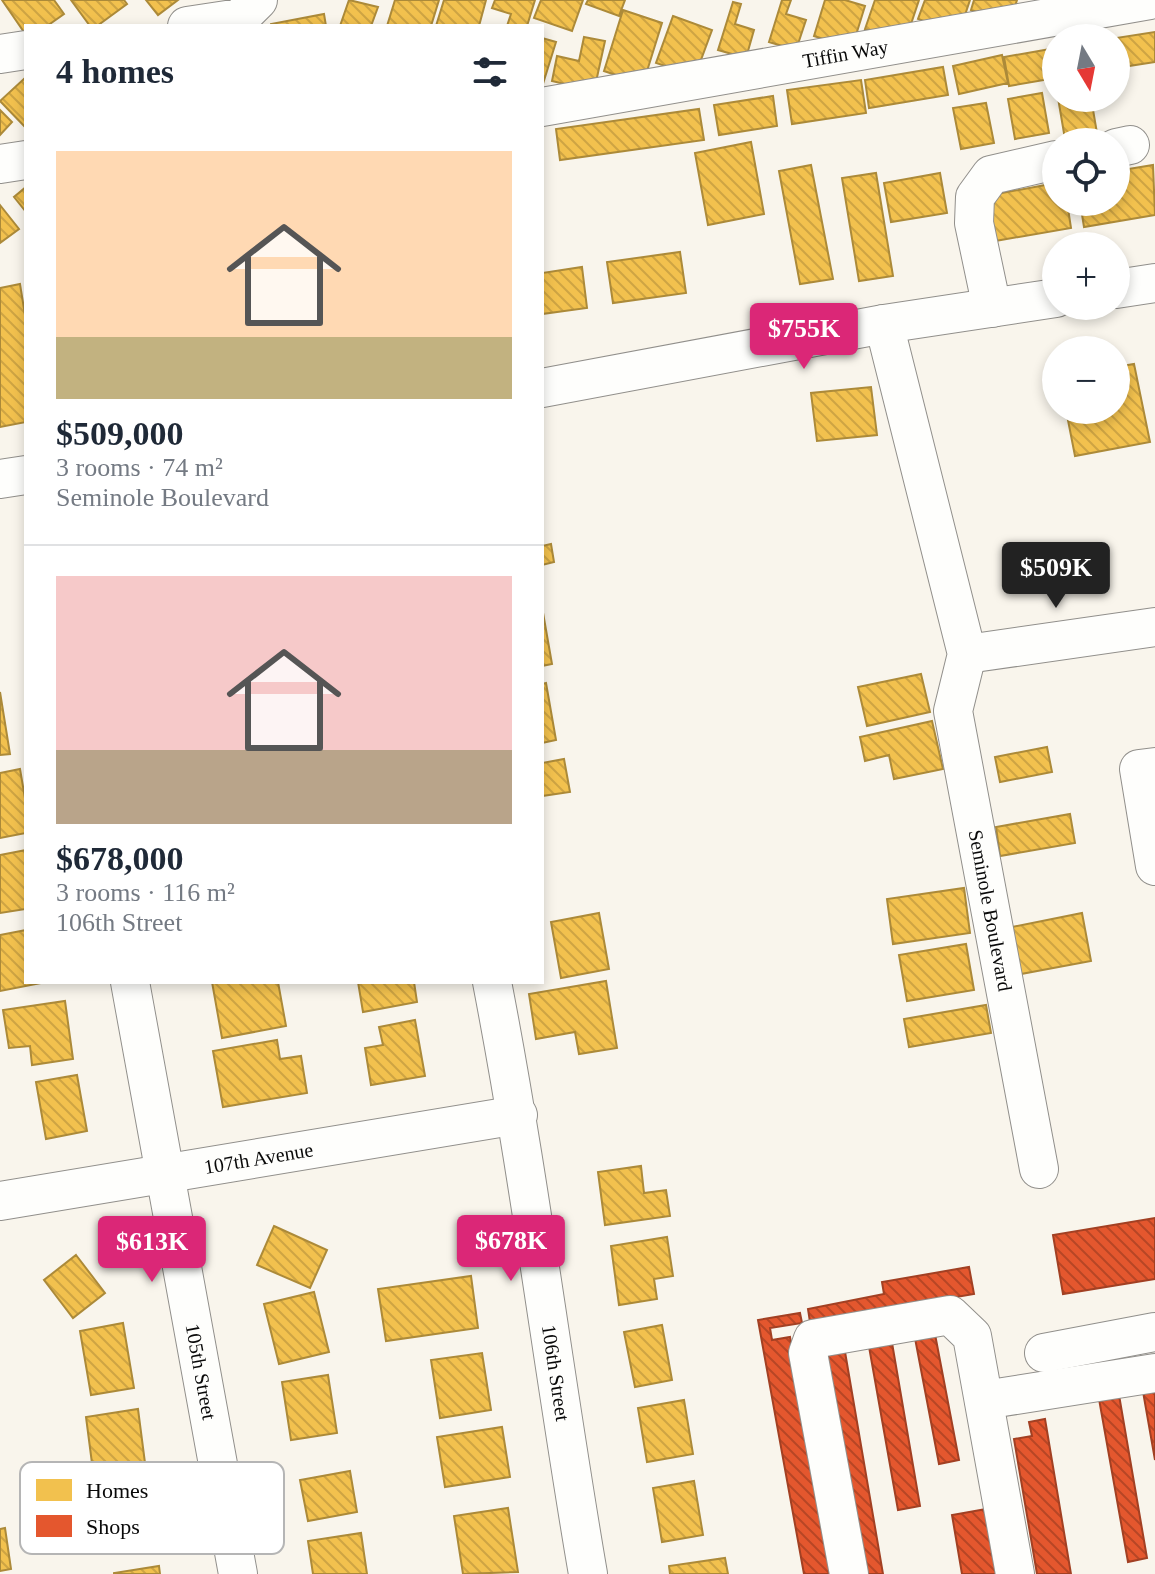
<!DOCTYPE html>
<meta charset="utf-8">
<style>
:root{--surface:#fff;--page:#f2f2f3;--text:#1f2937;--muted:#747a83;--line:#e0e1e3;--accent:#db2777}
body{margin:0;font-family:Georgia,serif;background:var(--page);color:var(--text);height:100vh;display:flex;flex-direction:column;font-size:30px;white-space:nowrap}
*{box-sizing:border-box;margin:0}
p{font-size:26px;color:var(--muted)}
.icon{flex:none;width:44px;height:44px;fill:none;stroke:currentColor;stroke-width:2;stroke-linecap:round;stroke-linejoin:round}
.map{position:relative;flex:1;overflow:hidden}
.panel{position:absolute;left:24px;top:24px;width:520px;height:960px;display:flex;flex-direction:column;background:var(--surface);border-radius:0px;box-shadow:0 4px 12px #0003}
.panel>*{flex:none}
.needle{width:52px;rotate:170deg}
.tools{position:absolute;left:1042px;top:24px;display:grid;gap:16px}
.tools a{display:grid;place-items:center;width:88px;height:88px;border-radius:50%;background:var(--surface);box-shadow:0 4px 12px #0003;font-size:40px}
.price{position:absolute;translate:-50% -68px;padding:0 18px;border-radius:8px;background:var(--accent);color:#fff;font-size:26px;line-height:52px;filter:drop-shadow(0 2px 4px #0008)}
.price::after{content:'';position:absolute;left:50%;top:48px;width:24px;height:18px;margin-left:-12px;background:inherit;clip-path:polygon(0 0,100% 0,50% 100%)}
.price.on{background:#222;color:#fff}
ul{padding:0;list-style:none}
li{display:grid;align-content:center;gap:16px;height:424px;padding:0 32px}
li+li{border-top:2px solid var(--line)}
li span{display:grid;place-items:center;height:248px;border-radius:0px;color:#555}
li>.icon{margin-inline-start:auto}
span .icon{width:144px;height:144px;fill:#fffc;stroke-width:1}
li b{font-size:34px}
h2{display:flex;justify-content:space-between;align-items:center;height:96px;padding:0 32px;font-size:34px}
.map>svg:first-child{display:block}
.homes{fill:url(#homes-back-hatch);stroke:#ac8a39;stroke-width:2}
.shops{fill:url(#shops-back-hatch);stroke:#a24023;stroke-width:2}
.lines{fill:none;stroke-linecap:round;stroke-linejoin:round}
.minor-casing{stroke:#918f8b;stroke-width:40}
.minor{stroke:#fefefc;stroke-width:38}
.labels{text-anchor:middle;dominant-baseline:central;stroke-width:8;stroke-linejoin:round;paint-order:stroke}
.street-label{font-size:20px;fill:#090909;stroke:#fff}
.key{fill:#fff;stroke:#b5b5b5;stroke-width:2}
.key-label{font-size:22px;fill:#090909}
</style>
<div class="map">
<svg width="1155" height="1574" viewBox="0 0 1155 1574">
<defs>
<pattern id="homes-back-hatch" width="6" height="6" patternUnits="userSpaceOnUse" patternTransform="scale(2)"><rect width="6" height="6" fill="#f2c14e"/><path d="M-1 5l2 2M0 0l6 6M5-1l2 2" fill="none" stroke="#cea443"/></pattern>
<pattern id="shops-back-hatch" width="6" height="6" patternUnits="userSpaceOnUse" patternTransform="scale(2)"><rect width="6" height="6" fill="#e4572e"/><path d="M-1 5l2 2M0 0l6 6M5-1l2 2" fill="none" stroke="#b74625"/></pattern>
</defs>
<rect width="100%" height="100%" fill="#f9f5ec"/>
<path class="homes" d="M2,0h52l10,14 -17,12h-21v9z
M71,0h53l3,4 -30,22h-7z
M146,0h32l-20,15z
M349,0l29,7 -7,19h-31z
M395,0h44l-8,26h-44z
M444,0h42l-7,26h-43z
M495,0h40l-8,26h-20l4,-12 -19,-6z
M541,0h42l-11,31 -38,-13z
M588,0h37l-6,16 -33,-12z
M782,0h9l-5,14 20,6 -10,30 -27,-8z
M825,0h20l20,6 -13,42 -38,-12z
M875,0h44l-14,42 -40,-13z
M925,0h45l-11,33 -41,-14z
M974,0h43l-7,22 -39,-12z
M733,2l8,2 -6,20 19,6 -8,28 -28,-8z
M623,10l39,13 -19,61 -39,-13z
M324,14l2,12h-55v-2z
M673,16l39,14 -17,46 -39,-13z
M1155,32v30l-39,6v-30z
M584,37l21,4 -11,50 -42,-10 5,-25 22,5z
M542,38l14,4 -14,45z
M1056,48v30l-47,8 -5,-29z
M1002,55l6,28 -49,11 -6,-28z
M943,67l5,28 -79,13 -4,-28z
M26,77v51l-26,-27z
M861,80l5,33 -74,11 -5,-34z
M1042,93l7,40 -34,6 -7,-40z
M773,96l4,30 -58,9 -5,-30z
M1058,98h33l6,35 -32,6z
M986,103l8,40 -33,6 -8,-41z
M699,109l5,31 -144,20 -4,-31z
M0,110l12,12 -12,13z
M751,142l13,72 -56,11 -13,-72z
M811,165l22,114 -33,5 -21,-113z
M1153,165l2,50 -71,12 -4,-25h36v-31z
M876,173l17,103 -34,5 -17,-103z
M940,173l7,40 -56,9 -7,-39z
M1056,183v19h11l4,26 -76,13 -9,-45z
M26,187v25l-12,-15z
M0,205l19,24 -19,14z
M680,252l6,41 -73,10 -6,-41z
M582,267l5,41 -45,6v-41z
M20,284l6,37v101l-26,5v-139z
M1134,364l16,78 -75,14 -9,-46h50v-43z
M871,387l6,48 -60,6 -6,-48z
M551,544l3,18 -12,3v-19z
M542,607l10,57 -10,2z
M921,674l9,38 -63,14 -9,-39z
M546,683l10,57 -14,3v-59z
M0,692l10,62 -10,1z
M932,721l11,48 -49,10 -5,-24 -24,6 -5,-24z
M1047,747l5,25 -52,10 -5,-25z
M564,759l6,33 -28,4v-33z
M20,769l6,35v29l-26,5v-65z
M1070,814l5,29 -75,13 -4,-29z
M26,850v59l-26,4v-58z
M964,888l6,45 -77,11 -6,-45z
M599,913l10,56 -48,9 -10,-56z
M1082,913l9,48 -70,13 -9,-47z
M26,930v52h20l-46,9v-56z
M966,944l8,46 -67,11 -8,-46z
M606,981l11,67 -38,6 -4,-22 -39,7 -7,-45z
M212,982h66l8,44 -64,12z
M358,982h56l3,20 -54,10z
M65,1001l8,58 -41,6 -2,-19 -21,2 -6,-38z
M986,1005l5,28 -82,14 -5,-28z
M415,1020l10,56 -54,9 -6,-37 18,-3 -4,-18z
M277,1040l3,19 21,-3 6,37 -84,14 -10,-56z
M77,1075l10,56 -41,8 -10,-57z
M641,1166l3,27 22,-3 4,26 -65,9 -7,-53z
M274,1226l53,24 -17,38 -53,-23z
M667,1237l6,39 -19,3 3,20 -38,6 -8,-59z
M76,1255l29,38 -32,25 -29,-38z
M471,1276l7,52 -92,13 -8,-52z
M314,1292l15,60 -50,12 -15,-60z
M123,1323l11,65 -43,7 -11,-64z
M662,1325l10,55 -37,7 -11,-55z
M482,1353l9,57 -51,8 -9,-58z
M328,1375l9,58 -46,7 -9,-58z
M684,1400l9,54 -46,8 -9,-54z
M138,1409l7,54 -52,8 -7,-54z
M502,1427l8,50 -65,10 -8,-50z
M350,1471l7,41 -49,9 -8,-41z
M694,1481l9,54 -41,7 -9,-54z
M508,1508l10,64 -55,2 -9,-58z
M5,1528l6,41 -11,2v-42z
M361,1533l6,41h-54l-5,-33z
M725,1558l3,16h-58l-1,-8z
M159,1566l1,8h-46v-1z"/>
<path class="shops" d="M1155,1218v61l-92,15 -10,-59z
M969,1267l5,27 -164,28 -2,-13 76,-15 -2,-12z
M800,1313l2,10 -32,5 2,12 18,-3 43,237h-29l-46,-254z
M934,1329l25,131 -20,4 -25,-131z
M891,1337l29,169 -22,4 -30,-169z
M844,1346l39,228h-20l-39,-225z
M1155,1385v75l-13,-74z
M1119,1395l28,163 -19,4 -29,-163z
M1045,1419l26,155h-34l-23,-135 18,-3 -3,-14z
M992,1508l11,66h-41l-10,-59z"/>
<g class="lines">
<defs>
<g id="minor">
<path d="M187,26l53,-8 18,-18"/>
<path d="M0,54l26,-4"/>
<path id="s1" d="M542,107l608,-107"/>
<path d="M1116,148l14,-3"/>
<path d="M0,164l26,-4"/>
<path d="M1116,289l39,-6"/>
<path d="M992,308l-18,-85 1,-26 16,-22 65,-15"/>
<path id="s2" d="M884,324l83,330 -14,57 86,458"/>
<path d="M542,388l342,-64 172,-26"/>
<path d="M0,479l26,-4"/>
<path d="M967,654l188,-27"/>
<path d="M1155,767l-16,2 16,97"/>
<path id="s3" d="M130,982l108,592"/>
<path id="s4" d="M492,982c38,196 62,395 96,592"/>
<path id="s5" d="M0,1201l518,-86"/>
<path d="M1044,1353l111,-21"/>
<path d="M984,1400l171,-27"/>
<path d="M849,1574l-41,-221 5,-14 137,-24 22,21 43,238"/>
</g>
</defs>
<use href="#minor" class="minor-casing"/>
<use href="#minor" class="minor"/>
</g>
<g class="labels">
<g class="street-label">
<text stroke="none"><textPath href="#s1" startOffset="308">Tiffin Way</textPath></text>
<text stroke="none"><textPath href="#s2" startOffset="602">Seminole Boulevard</textPath></text>
<text stroke="none"><textPath href="#s5" startOffset="262">107th Avenue</textPath></text>
<text stroke="none"><textPath href="#s3" startOffset="396">105th Street</textPath></text>
<text stroke="none"><textPath href="#s4" startOffset="396">106th Street</textPath></text>
</g>
</g>
<rect x="20" y="1462" width="264" height="92" rx="12" class="key"/>
<rect x="36" y="1479" width="36" height="22" fill="#f2c14e"/>
<rect x="36" y="1515" width="36" height="22" fill="#e4572e"/>
<g class="key-label">
<text x="86" y="1498">Homes</text>
<text x="86" y="1534">Shops</text>
</g>
</svg>
<div class="tools">
<a><svg class="needle" viewBox="-14 -14 28 28"><path d="M0-13l5 13h-10z" fill="#e53935"/><path d="M0 13l5-13h-10z" fill="#747a83"/></svg></a>
<a><svg class="icon" aria-label="locate" viewBox="0 0 24 24"><circle cx="12" cy="12" r="6"/><path d="M12 2v4M12 18v4M2 12h4M18 12h4"/></svg></a>
<a>+</a>
<a>−</a>
</div>
<b class="price" style="left:804px;top:371px">$755K</b>
<b class="price on" style="left:1056px;top:610px">$509K</b>
<b class="price" style="left:511px;top:1283px">$678K</b>
<b class="price" style="left:152px;top:1284px">$613K</b>
<section class="panel">
<h2>4 homes<svg class="icon" aria-label="filters" viewBox="0 0 24 24"><path d="M4 7h16M4 17h16"/><circle cx="9" cy="7" r="2"/><circle cx="15" cy="17" r="2"/></svg></h2>
<ul>
<li><span style="background:linear-gradient(#ffd9b3 75%,#c2b280 0)"><svg class="icon" aria-label="home" viewBox="0 0 24 24"><path d="M3 11l9-7 9 7M6 9v11h12V9"/></svg></span><div><b>$509,000</b><p>3 rooms · 74 m²</p><p>Seminole Boulevard</p></div></li>
<li><span style="background:linear-gradient(#f6c9c9 70%,#b9a48a 0)"><svg class="icon" aria-label="home" viewBox="0 0 24 24"><path d="M3 11l9-7 9 7M6 9v11h12V9"/></svg></span><div><b>$678,000</b><p>3 rooms · 116 m²</p><p>106th Street</p></div></li>
</ul>
</section>
</div>
